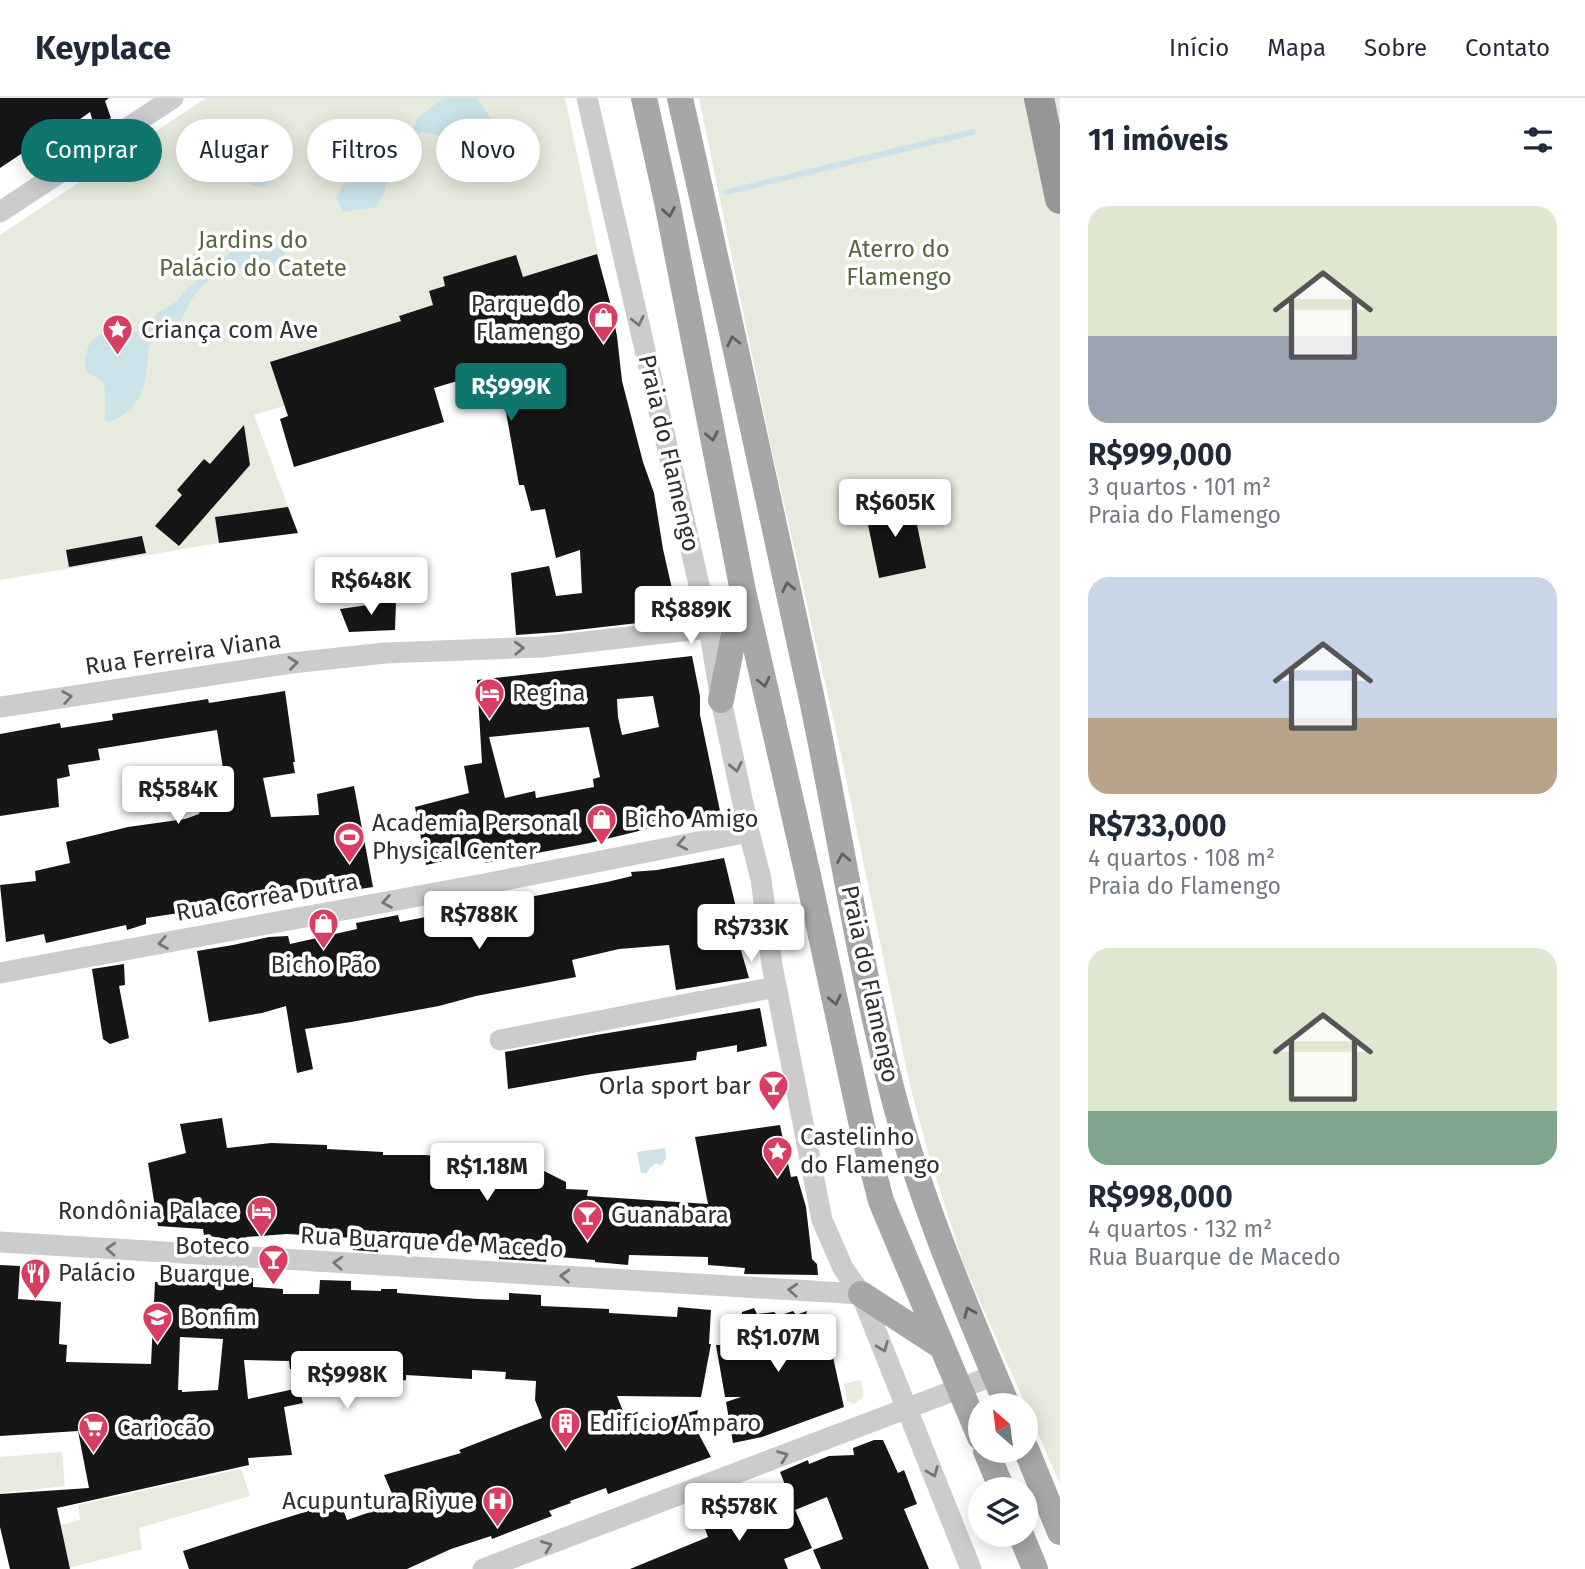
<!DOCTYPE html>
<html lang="pt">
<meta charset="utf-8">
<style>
:root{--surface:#fff;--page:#f2f2f3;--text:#1f2937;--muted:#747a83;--line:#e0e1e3;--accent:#0f766e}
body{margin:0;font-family:"Fira Sans",sans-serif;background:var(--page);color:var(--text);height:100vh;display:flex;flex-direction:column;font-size:26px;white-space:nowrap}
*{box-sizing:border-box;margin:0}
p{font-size:23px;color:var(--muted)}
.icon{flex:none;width:38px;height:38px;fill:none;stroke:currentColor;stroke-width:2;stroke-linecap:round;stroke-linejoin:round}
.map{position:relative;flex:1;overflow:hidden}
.side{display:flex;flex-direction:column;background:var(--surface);width:525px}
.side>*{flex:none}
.banner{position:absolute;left:21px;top:21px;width:665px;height:63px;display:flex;gap:14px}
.needle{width:46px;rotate:332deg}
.fabs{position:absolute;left:968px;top:1295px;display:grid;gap:14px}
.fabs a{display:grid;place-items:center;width:70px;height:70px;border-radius:50%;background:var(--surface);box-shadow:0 4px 18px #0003;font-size:35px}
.price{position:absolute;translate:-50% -60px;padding:0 16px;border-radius:7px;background:#fff;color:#222;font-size:23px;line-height:46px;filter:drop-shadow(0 2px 4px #0008)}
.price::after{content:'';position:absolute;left:50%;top:42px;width:21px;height:16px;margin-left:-10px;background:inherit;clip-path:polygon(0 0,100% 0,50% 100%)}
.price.selected{background:var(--accent);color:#fff}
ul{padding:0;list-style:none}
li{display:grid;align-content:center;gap:14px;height:371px;padding:0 28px}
li span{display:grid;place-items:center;height:217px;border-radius:21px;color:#555}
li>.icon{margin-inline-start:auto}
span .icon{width:126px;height:126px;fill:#fffc;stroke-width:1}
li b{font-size:30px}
h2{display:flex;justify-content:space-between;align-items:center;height:84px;padding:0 28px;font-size:30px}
.pill{padding:0 24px;border-radius:32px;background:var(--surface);box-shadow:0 4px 18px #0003;font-size:24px;line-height:63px}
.pill.selected{background:var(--accent);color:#fff}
header{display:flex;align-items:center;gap:42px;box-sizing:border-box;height:98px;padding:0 35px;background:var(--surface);border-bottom:2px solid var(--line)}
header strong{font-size:33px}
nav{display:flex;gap:38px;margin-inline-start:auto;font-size:24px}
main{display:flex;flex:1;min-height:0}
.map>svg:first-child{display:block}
.green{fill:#e7ebdd}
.water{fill:#cbe2e9}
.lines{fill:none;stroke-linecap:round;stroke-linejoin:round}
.stream{stroke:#cbe2e9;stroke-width:6}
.building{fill:#161616;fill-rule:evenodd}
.minor{stroke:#ccc;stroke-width:21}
.major{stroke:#a7a7a7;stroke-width:26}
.highway{stroke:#969696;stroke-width:30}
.oneway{stroke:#5f5f5f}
.oneway2{stroke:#767676}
.labels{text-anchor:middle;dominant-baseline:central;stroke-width:7;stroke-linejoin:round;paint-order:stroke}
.park-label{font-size:24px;fill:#58673f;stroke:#fff}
.poi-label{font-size:24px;fill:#2f2f2f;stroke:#fff;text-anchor:start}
.street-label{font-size:24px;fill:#2f2f2f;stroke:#fff}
</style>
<header>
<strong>Keyplace</strong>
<nav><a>Início</a><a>Mapa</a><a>Sobre</a><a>Contato</a></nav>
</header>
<main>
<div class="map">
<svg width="1060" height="1471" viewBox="0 0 1060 1471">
<rect width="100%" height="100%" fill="#fff"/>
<path class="green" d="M206,0h359l33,155 -198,63 16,50 -162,49 44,118 -79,10 -219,37v-345z
M699,0h361v1386l-96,-219 -36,-113 -18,-66 -74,-355 -65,-284z
M860,1282c5,13 6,18 -7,24l-6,-3 -3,-17z
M62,1354l3,34 -65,7v-36z
M241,1371l9,27 -111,32 3,21 -73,19 -8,-43 19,-5 -2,-15z"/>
<path class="water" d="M443,0h34l16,24c0,7 -4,9 -7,15 -6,14 -16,24 -31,15l-1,-10 -6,-7 -8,1 -18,-4 -9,6 -11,20 -14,16 -3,16 -8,17 -34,5 -7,-14 6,-12 24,-17 9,-1 15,-10 23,-29 4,-10z
M246 76a13 13 0 1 1 26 0a13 13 0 1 1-26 0Z
M258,145l24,4 4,5c-20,28 -53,10 -78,29 -7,5 -13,14 -18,21 -4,7 -7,18 -13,23 -9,7 -20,8 -26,18 -3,5 -2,10 -3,16 -4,34 -7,49 -40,64l-3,-3v-30l-2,-8 -5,-4 -9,-4 -3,-5 -1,-10 3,-12 5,-8 9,-5 12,-3 18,2 9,-3 17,-17 19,-12 9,-11 44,-38 8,-5z
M665,1050l1,11 -5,6 -5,-2 -7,6 -2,4h-6l-4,-21z"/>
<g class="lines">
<path class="stream" d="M727,94l246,-60"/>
</g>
<path class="building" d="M0,0h109l-4,3 6,17 -16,10 -5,-16 -55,39 -2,-5 -33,22z
M597,156l14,52 6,30 5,45 21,81 11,31 9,56 14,62 -4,8 -114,13 -43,3 -5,-62 38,-7 7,30 26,-3 -2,-43 -24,8 -11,-49 -14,2 -7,-26h-5l-13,-73 12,-5 -11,-41 -73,22 10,34 -150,45 -14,-48 8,-3 -18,-54 131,-41 -2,-5 34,-11 -4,-14 16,-5 -2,-9 73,-22 7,22z
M244,327l6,40 -71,81 -24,-20 27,-31 -5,-5 27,-31 6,5z
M912,403l14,67 -47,10 -14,-68z
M288,409l10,26 -79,10 -4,-26z
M142,438l4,17 -77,14 -3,-17z
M396,503l-1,29 -46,2 -9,-23z
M692,558l8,40v19l20,96 -130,32 -105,20v-11l-59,13 -11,-58 54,-14 -5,-27 18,-3 -5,-83zM653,598l6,31 -37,8 -4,-18 -1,-18zM589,629l11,50 -7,2 1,8 -58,11 -1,-7 -30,7 -16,-61z
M285,593l10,71h-2l2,11 -32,5 8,39 48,-2 -2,-21 37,-8 19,101 -38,6 -3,-9 -62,15 -49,7 2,5 -20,5 -4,-6 -53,8v6l-19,6 -1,-5 -80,18 -2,-9 -38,8 -6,-57 36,-4 -1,-10 35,-8 -4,-21 62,-15 57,-8 14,-5 2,-6 27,-8 -11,-70 -119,19 2,11 -32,5 2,11 -13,3 2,28 -59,9v-82l60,-11 1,5 52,-8 -1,-6 96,-15 1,4z
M724,760l18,74 -6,1 13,45 -73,12 -7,-45 -50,4 -47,11 4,17 -100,19 -37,10 -88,16 -46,7 8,40 -16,4 -11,-67 -24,7 -53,9 -12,-71 36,-6 36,-8 19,-1 2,8 67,-15 -1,-6 42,-8 2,7 207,-40 25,-6 -1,-4 26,-2z
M124,866l1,21 -6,1 10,52 -19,6 -7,-5 -11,-70z
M760,910l7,38 -30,6v-7l-40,7 -1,8 -104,14 -84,15 -3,-37 91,-17z
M222,1020l5,30 44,-5 56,2v4l56,3v3h42l79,7 32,5 30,15v7l22,1 -1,6 121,8 -13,-67 85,-12 11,52 6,-1 9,31 6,52 5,5 1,11 -74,-1 1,-6 -37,-3v-8l-79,-2 -1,10 -33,-3v-2l-48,-4 -1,6 -47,-3v-13l-78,-3 -42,2 -1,7 -25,-2v-12l-66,-4 -41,3 -3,5 -39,-7 -1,-6 -45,-3 -10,-63 38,-10 -6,-29z
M0,1167l20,1 -2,33 43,3 -2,42 8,1 -1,17 85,2 4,-82 28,1 1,-7 38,3 31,-1v9l30,2v5h36l1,-14 31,1v9l30,1v-2h16v4l81,6 31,1v-7l32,2v11l68,3v4l68,4 1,-10 33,3 -2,34h2l-10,53 -84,-1 13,33 68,-19 -3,17 16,30 -103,37 -2,-6 -36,13 1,2 -22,8 3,5 -60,23 -1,-3 -40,13 -44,20h-218l-6,-18 77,-25 80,-25 7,19 32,-11 -3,-8 17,-5 -9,-21 77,-22 -2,-3 83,-32 -7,-18 1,-19 -31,-2 1,-7 -34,-2v9l-66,-4v5l-28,5 -16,-1 1,-11 -73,-4 -1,-8 -45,-1 4,39 51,-11 4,15 -19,4 8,48 -44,3 1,7 -192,43 13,61h-60l-10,-42v-33l89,-6 -11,-57 -78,5zM180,1239l43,2 -5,51 -36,2v-2h-4z
M754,1210l3,6 17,-2 4,4 15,-5 3,4 11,-4 -1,4h13l6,6 19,86 -82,30 -29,6 -7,-41 15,-5h-16l-9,-52h25l1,-33z
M874,1342h9l15,33 6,-3 13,34 -13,5 25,60h-108l-8,-19 30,-11 -16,-42 -32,13 -15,-38 28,-12 1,4 20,-8 25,-1 -1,-7z
M718,1401l12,29 15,-6 3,4 -1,-5 45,-18 20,45 -28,11 4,10h-158l78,-32 -11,-30z"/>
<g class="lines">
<path class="minor" d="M587,0l122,530 12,72 28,132 12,47 11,86 50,255 21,48 18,26 110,275
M0,114l173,-114
M0,609l292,-44 93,-10 156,-6 168,-19
M0,875l484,-89 265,-52
M500,942l276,-53
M0,1144l861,52
M483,1471l512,-194"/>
<path class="major" d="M644,0l23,104 76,389 64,280 57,264 17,66 99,236
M680,0c44,199 89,397 131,597 29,137 49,276 85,411 28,103 70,201 111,299
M721,602l20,-101
M861,1196l80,52
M1026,1351l34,83
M986,1353l16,38
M1021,1437l14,34"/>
<path class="highway" d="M1039,0l21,101"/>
</g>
<defs><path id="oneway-chevron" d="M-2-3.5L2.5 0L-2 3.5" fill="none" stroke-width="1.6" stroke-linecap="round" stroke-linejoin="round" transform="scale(1.75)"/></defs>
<g class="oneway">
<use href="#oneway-chevron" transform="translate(669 114) rotate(80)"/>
<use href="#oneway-chevron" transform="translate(733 243) rotate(-103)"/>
<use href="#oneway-chevron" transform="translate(712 338) rotate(79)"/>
<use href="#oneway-chevron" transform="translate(788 489) rotate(-102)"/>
<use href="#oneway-chevron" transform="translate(764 584) rotate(77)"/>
<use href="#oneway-chevron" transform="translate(843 760) rotate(-101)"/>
<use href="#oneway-chevron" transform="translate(835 902) rotate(78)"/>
<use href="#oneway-chevron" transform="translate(969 1214) rotate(-113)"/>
</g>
<g class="oneway2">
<use href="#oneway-chevron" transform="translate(638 223) rotate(77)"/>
<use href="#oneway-chevron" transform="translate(519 550) rotate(-2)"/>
<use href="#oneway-chevron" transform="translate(293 565) rotate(-7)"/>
<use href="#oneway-chevron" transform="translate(67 599) rotate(-9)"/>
<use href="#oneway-chevron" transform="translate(736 669) rotate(78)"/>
<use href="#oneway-chevron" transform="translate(682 746) rotate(169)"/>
<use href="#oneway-chevron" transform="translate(387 804) rotate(170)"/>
<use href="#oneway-chevron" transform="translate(163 845) rotate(170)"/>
<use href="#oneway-chevron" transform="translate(111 1151) rotate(-177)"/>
<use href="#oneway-chevron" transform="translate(338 1165) rotate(-177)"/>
<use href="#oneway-chevron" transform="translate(565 1178) rotate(-177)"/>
<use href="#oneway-chevron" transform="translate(793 1192) rotate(-177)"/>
<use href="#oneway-chevron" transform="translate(883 1249) rotate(68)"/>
<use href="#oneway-chevron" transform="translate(783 1358) rotate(-21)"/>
<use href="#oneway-chevron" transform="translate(933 1374) rotate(68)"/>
<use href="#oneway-chevron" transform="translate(547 1448) rotate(-21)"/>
</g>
<defs>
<symbol id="shop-pin" viewBox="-11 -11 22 30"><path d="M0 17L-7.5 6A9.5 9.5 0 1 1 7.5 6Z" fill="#d83e63" stroke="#fff"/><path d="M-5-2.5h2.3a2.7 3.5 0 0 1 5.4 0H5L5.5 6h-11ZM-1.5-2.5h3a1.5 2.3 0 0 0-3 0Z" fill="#fff"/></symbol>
<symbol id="sight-pin" viewBox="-11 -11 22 30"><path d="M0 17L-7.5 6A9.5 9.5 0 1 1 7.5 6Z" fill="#d83e63" stroke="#fff"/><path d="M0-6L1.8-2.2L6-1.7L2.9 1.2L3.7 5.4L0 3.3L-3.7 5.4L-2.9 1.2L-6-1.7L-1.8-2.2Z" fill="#fff"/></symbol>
<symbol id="hotel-pin" viewBox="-11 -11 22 30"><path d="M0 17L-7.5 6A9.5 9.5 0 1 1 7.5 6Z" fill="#d83e63" stroke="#fff"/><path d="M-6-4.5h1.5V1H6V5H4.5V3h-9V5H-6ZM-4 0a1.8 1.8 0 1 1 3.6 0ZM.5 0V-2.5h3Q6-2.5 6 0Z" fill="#fff"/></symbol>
<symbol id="stadium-pin" viewBox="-11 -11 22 30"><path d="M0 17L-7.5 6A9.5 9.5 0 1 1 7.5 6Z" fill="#d83e63" stroke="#fff"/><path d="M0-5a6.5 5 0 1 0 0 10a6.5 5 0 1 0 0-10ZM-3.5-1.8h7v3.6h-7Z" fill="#fff"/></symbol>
<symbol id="bar-pin" viewBox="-11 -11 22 30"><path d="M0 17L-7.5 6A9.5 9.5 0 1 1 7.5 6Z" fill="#d83e63" stroke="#fff"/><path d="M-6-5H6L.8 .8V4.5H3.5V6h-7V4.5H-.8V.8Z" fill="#fff"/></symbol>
<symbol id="restaurant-pin" viewBox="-11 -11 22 30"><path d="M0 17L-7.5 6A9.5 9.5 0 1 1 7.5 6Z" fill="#d83e63" stroke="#fff"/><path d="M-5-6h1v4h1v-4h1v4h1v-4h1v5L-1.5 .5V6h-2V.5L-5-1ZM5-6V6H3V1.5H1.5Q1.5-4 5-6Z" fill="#fff"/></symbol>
<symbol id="school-pin" viewBox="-11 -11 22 30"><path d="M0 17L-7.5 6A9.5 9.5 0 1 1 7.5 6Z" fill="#d83e63" stroke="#fff"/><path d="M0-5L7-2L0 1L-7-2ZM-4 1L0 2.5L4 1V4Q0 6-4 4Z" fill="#fff"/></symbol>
<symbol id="building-pin" viewBox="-11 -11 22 30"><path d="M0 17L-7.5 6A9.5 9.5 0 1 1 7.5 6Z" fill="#d83e63" stroke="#fff"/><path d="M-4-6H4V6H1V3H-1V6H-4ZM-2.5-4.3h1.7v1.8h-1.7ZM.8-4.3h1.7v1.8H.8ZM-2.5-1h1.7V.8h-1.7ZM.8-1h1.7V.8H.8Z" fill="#fff"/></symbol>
<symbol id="supermarket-pin" viewBox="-11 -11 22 30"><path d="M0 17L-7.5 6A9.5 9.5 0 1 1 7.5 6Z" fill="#d83e63" stroke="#fff"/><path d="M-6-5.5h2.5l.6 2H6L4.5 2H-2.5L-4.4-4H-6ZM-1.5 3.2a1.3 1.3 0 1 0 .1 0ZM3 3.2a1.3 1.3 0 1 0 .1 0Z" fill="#fff"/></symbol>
<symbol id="hospital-pin" viewBox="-11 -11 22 30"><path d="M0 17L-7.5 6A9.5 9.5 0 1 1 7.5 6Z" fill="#d83e63" stroke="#fff"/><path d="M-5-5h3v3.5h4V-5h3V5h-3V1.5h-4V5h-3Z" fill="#fff"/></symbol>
</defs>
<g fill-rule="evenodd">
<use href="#shop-pin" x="586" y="202" width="35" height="47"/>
<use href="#sight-pin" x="100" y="214" width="35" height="47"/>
<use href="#hotel-pin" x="472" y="578" width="35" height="47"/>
<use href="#shop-pin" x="584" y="704" width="35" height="47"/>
<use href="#stadium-pin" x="332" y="722" width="35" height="47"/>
<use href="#shop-pin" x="306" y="808" width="35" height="47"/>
<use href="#bar-pin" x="756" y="970" width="35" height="47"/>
<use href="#sight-pin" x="760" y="1036" width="35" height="47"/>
<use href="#hotel-pin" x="244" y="1096" width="35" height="47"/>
<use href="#bar-pin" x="570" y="1100" width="35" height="47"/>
<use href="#bar-pin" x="256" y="1144" width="35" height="47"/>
<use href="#restaurant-pin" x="18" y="1158" width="35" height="47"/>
<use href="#school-pin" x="140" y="1202" width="35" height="47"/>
<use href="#building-pin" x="548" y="1308" width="35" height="47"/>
<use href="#supermarket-pin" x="76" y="1312" width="35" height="47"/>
<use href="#hospital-pin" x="480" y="1386" width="35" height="47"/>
</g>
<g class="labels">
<g class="park-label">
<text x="253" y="142">Jardins do<tspan x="253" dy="28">Palácio do Catete</tspan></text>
<text x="899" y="151">Aterro do<tspan x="899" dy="28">Flamengo</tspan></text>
</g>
<g class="poi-label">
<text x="581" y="206" text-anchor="end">Parque do<tspan x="581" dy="28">Flamengo</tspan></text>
<text x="141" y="232">Criança com Ave</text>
<text x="512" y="595">Regina</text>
<text x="624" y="721">Bicho Amigo</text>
<text x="372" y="725">Academia Personal<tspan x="372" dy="28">Physical Center</tspan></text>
<text x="324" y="867" text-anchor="middle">Bicho Pão</text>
<text x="751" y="988" text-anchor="end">Orla sport bar</text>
<text x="800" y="1039">Castelinho<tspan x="800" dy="28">do Flamengo</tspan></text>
<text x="238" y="1113" text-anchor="end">Rondônia Palace</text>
<text x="611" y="1117">Guanabara</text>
<text x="250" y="1148" text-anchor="end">Boteco<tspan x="250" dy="28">Buarque</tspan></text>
<text x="58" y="1175">Palácio</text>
<text x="180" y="1219">Bonfim</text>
<text x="589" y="1325">Edifício Amparo</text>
<text x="117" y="1330">Cariocão</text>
<text x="474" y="1403" text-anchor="end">Acupuntura Riyue</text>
</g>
<g class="street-label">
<text transform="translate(669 355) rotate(77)">Praia do Flamengo</text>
<text transform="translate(183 555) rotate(-8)">Rua Ferreira Viana</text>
<text transform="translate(267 799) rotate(-10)">Rua Corrêa Dutra</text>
<text transform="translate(870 886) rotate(78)">Praia do Flamengo</text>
<text transform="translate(432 1144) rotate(3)">Rua Buarque de Macedo</text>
</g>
</g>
</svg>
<div class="fabs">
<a><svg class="needle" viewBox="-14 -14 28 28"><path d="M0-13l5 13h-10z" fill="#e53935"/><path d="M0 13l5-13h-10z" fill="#747a83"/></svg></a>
<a><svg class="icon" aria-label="layers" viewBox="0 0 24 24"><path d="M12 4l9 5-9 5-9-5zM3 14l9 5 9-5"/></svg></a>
</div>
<b class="price selected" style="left:511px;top:325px">R$999K</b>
<b class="price" style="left:895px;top:441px">R$605K</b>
<b class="price" style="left:371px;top:519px">R$648K</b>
<b class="price" style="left:691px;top:548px">R$889K</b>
<b class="price" style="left:178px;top:728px">R$584K</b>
<b class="price" style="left:479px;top:853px">R$788K</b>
<b class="price" style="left:751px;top:866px">R$733K</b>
<b class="price" style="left:487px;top:1105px">R$1.18M</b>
<b class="price" style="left:778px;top:1276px">R$1.07M</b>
<b class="price" style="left:347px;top:1313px">R$998K</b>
<b class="price" style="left:739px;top:1445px">R$578K</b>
<div class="banner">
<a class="pill selected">Comprar</a>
<a class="pill">Alugar</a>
<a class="pill">Filtros</a>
<a class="pill">Novo</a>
</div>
</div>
<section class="side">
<h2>11 imóveis<svg class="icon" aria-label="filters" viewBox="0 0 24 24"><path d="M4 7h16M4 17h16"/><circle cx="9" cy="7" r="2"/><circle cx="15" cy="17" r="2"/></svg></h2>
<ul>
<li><span style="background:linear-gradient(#dfe7d0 60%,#9aa5b1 0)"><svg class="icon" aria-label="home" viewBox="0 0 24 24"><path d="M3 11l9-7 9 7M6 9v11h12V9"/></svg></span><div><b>R$999,000</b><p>3 quartos · 101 m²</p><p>Praia do Flamengo</p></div></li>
<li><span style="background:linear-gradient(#c9d6e8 65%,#b9a48a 0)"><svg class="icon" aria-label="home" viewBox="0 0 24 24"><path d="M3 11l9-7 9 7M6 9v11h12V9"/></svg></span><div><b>R$733,000</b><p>4 quartos · 108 m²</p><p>Praia do Flamengo</p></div></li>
<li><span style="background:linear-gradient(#dfe7d0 75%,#7fa58c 0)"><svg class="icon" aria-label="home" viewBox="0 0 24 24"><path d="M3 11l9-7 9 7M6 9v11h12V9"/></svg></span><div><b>R$998,000</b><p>4 quartos · 132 m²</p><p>Rua Buarque de Macedo</p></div></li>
</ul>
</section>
</main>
